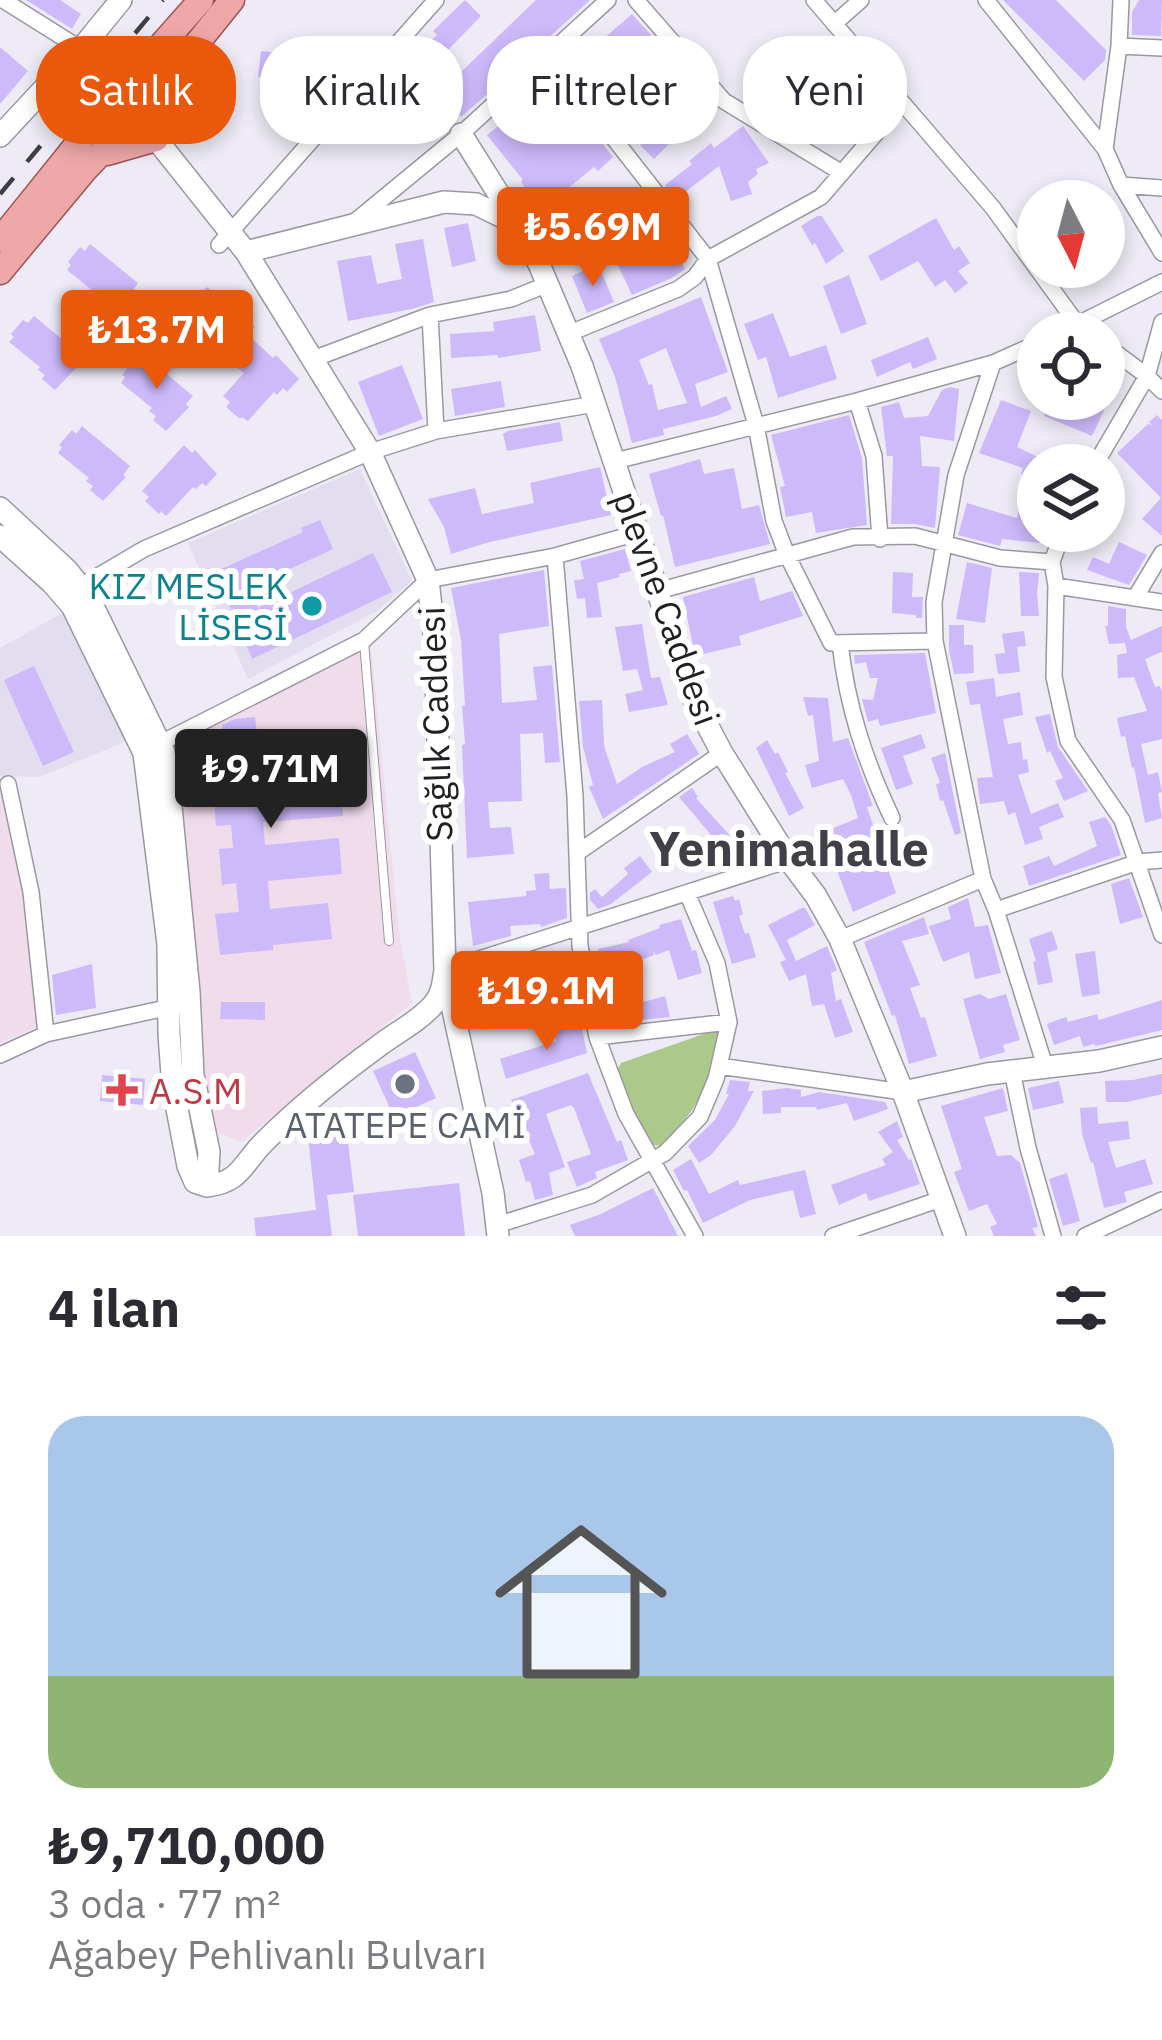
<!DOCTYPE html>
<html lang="tr">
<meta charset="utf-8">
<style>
:root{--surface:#fff;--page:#f7f7f7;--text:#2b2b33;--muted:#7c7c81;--line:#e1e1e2;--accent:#ea580c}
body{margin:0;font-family:"IBM Plex Sans",sans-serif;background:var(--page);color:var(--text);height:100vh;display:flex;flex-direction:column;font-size:45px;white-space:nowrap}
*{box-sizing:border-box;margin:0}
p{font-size:39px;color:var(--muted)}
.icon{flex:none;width:66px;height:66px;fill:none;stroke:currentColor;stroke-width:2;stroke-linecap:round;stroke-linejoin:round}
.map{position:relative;height:1236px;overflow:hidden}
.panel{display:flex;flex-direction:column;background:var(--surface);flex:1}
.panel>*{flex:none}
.hud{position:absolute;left:36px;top:36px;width:1092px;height:108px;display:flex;gap:24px}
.needle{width:78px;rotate:174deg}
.tools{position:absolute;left:1017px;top:180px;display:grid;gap:24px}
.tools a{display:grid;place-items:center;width:108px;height:108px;border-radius:50%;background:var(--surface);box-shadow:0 6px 18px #0003;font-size:60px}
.price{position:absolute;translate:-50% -102px;padding:0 27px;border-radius:12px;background:var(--accent);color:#fff;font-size:39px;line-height:78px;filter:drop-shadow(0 3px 6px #0008)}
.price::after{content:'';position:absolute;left:50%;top:72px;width:36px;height:27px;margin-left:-18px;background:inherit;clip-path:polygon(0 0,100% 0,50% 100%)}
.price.selected{background:#222;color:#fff}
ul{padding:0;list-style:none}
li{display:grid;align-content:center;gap:24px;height:636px;padding:0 48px}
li+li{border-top:3px solid var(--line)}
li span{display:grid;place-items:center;height:372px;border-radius:36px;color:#555}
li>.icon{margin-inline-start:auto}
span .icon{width:216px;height:216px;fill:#fffc;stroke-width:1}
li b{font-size:51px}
h2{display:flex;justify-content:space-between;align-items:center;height:144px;padding:0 48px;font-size:51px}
.chip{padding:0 42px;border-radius:48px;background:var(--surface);box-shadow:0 6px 18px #0003;font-size:42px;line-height:108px}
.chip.selected{background:var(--accent);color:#fff}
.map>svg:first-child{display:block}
.built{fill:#e2ddef}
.medical{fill:#f1dceb}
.green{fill:#abc98a}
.building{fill:#cdbafb;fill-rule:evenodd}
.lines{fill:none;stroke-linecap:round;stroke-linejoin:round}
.lane-casing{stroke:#9b98a2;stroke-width:10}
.street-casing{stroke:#9b98a2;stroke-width:18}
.secondary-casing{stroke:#9b98a2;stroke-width:24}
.primary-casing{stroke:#9f5254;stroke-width:27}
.lane{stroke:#fff;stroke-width:8}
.street{stroke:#fff;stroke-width:15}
.secondary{stroke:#fff;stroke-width:21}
.primary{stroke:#efa8a8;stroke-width:24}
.rail{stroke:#3f3e43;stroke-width:4.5;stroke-dasharray:21 21;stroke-linecap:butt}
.culture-dot{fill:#0f9aa8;stroke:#fff;stroke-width:4.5}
.worship-dot{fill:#6b7280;stroke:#fff;stroke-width:4.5}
.health-dot{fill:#e0444e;stroke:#fff;stroke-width:4.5}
.labels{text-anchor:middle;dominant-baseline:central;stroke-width:12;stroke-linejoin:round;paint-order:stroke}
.culture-label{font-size:36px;fill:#0d838f;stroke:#fff;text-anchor:end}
.street-label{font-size:36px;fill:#201f23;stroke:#fff}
.health-label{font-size:36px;fill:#be3a42;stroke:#fff;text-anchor:start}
.worship-label{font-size:36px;fill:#5b616d;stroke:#fff}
.district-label{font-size:48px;font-weight:bold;fill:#413f47;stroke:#fff}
</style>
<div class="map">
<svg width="1162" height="1236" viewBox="0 0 1162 1236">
<rect width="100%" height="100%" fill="#eeebf6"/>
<path class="built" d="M360,469l52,112 -35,30 -129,68 -60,-136z
M64,612l63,129 -88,36 -39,-1v-128z"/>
<path class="medical" d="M371,645l28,289 13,69 -171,139 -33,-13 -31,-387z
M0,792h2l25,99 12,135 -39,17z"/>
<path class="green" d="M715,1030l5,5c-12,51 -21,75 -60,111l-12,-2 -31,-74 4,-7z"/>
<path class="building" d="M26,0h34l21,14 -9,15z
M465,0l16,16 -65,67 -15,-15 36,-33 -4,-4z
M536,0h54l-45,41 -6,3 -4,-4 -48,42 6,7 -32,28 -22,-24z
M1003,0h53l50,50 -1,10 -21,21z
M1139,0h23l-1,36 -29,-1v-23z
M632,14l19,21 -53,45 -18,-21z
M0,47l28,24 -28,33z
M261,51l43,5 36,1 -1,23 -41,-3 -1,5 -39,-5z
M677,65l36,41 -23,25 -4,-4 -32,32 -14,-14 12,-11 -21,-23z
M552,80l61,77 -15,14 -4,-4 -32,26 14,24 -6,3 16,31 -20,11 -15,-31 -4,2 -9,-17 6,-3 -23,-31 2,-2 -36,-45 37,-29 -3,-3z
M743,126l26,37 -13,6 2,5 -10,8 4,12 -21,7 -12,-35 -43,33 -11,-14 27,-21 -3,-3 22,-18 3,5z
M817,216h5l22,35 -18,13 -11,-21 -3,2 -11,-19z
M936,218l18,32 5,-4 11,17 -12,8 10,12 -13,10 -10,-13 -10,7 -17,-26 -37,20 -13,-25z
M468,223l8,38 -24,6 -8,-39z
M667,231l18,38 -13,9 -40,17 -18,-38z
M423,239l11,63 -22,7 -64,12 -11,-60 34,-6 6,29 25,-5 -7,-35z
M90,244l48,39 -6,9 3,2 -23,24 -13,-11 3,-4 -7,-5 3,-3 -31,-25 4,-5 -3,-3 12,-15 5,4z
M598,264l16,38 -27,11 -15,-37z
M849,275l18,49 -26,10 -18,-48z
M207,287l48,40 -7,8 25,23 3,-3 23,24 -12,13 -4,-4 -6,7 -3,-3 -26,29 -6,-4 -2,2 -14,-12 4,-5 -7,-6 21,-23 -29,-22 4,-4 -7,-6 2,-3 -31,-25 5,-5 -3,-2 12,-15 4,3z
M701,297l27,75 -33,12 6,23 25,-11 6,13 -16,7 -53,13 1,6 -32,8 -17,-66 -16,-38zM666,348l21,55 -29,7 -6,-26 -3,1 -10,-25z
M773,313l17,44 36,-12 11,34 -59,19 -12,-41 -8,3 -14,-36z
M535,315l6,36 -43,7v-3l-47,3 -1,-24 44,-3 -1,-9z
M34,316l47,39 -7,9 4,2 -23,24 -13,-11 3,-4 -7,-5 2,-3 -31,-25 5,-5 -3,-3 12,-14 5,3z
M928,337l9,22 -24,10 -3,-7 -33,15 -6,-17z
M145,356l48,40 -7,8 3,3 -23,24 -13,-11 3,-4 -7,-5 3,-3 -31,-25 4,-6 -3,-2 12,-15 5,4z
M402,365l21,54 -44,17 -21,-54z
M501,381l4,26 -50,9 -4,-27z
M950,387l9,2 -5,52 -34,-5 2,30 18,1 -5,61 -20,-4h-24l2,-68h-6l-6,-49 18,-5 5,16 24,-2 14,-26z
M1051,399h39l16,7 -14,30 -48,-20z
M1001,400l30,11 -14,36 21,10 2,86 -38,-4 -2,7 -42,-11 9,-32 50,15 9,-42 -5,-2 2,-6 -44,-15z
M849,415l13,43 5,67 -51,8 -4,-21 -26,5 -6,-30 5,-1 -14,-51z
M1157,415l5,5v116l-20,-17 19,-21 -44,-45 31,-29 4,1 -3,-3z
M560,422l3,19 -56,10 -4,-17 5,-3z
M82,426l48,40 -7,9 3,2 -23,24 -13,-11 3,-4 -7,-5 3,-3 -31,-25 4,-6 -3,-2 13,-15 4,4z
M184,445l8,8 3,-3 22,24 -11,12 -4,-3 -6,6 -3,-2 -27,29 -5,-5 -2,3 -14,-13 4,-4 -7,-6z
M700,459l4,15 30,-6 8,41 17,-4 11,39 -95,23 -12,-52 -2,1 -12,-42z
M600,467l11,48 -125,28 -35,11 -7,-27 -16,-28 47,-11 7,26 52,-11 -4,-20z
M320,520l13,29 -84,39 9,20 115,-55 19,39 -140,67 -37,-87 88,-40 -2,-4z
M1119,542l28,13 -18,30 -42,-15 6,-13 16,7z
M625,549l6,22 -12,3 1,3 -23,6 5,34 -15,1 -2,-20 -8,1 -3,-19 10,-1 -4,-18z
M967,562l25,6 -7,55 -29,-4z
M544,570l5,56 -50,8 3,69 35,-3 -4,-33 19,-2 8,97 -15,1 -2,-30 -23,1 2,67 -34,1 2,26 21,-1 3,27 -47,4 -5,-113 3,-1 -3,-38h3l-4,-66 -10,-52z
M893,572l20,1 -1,24h11l-1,21h-6v-3l-24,-2z
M1019,572l20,1 -2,20 2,23h-18z
M754,577l6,24 32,-10 11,25 -64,20 2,9 -46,11 -12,-59z
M1108,606l18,3v18l5,13 31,-14v26l-17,7 10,28 5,-1 2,6v47l-21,5 7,31 10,-3 4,20 -4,1 4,25 -17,5 -11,-56 -2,1 -7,-32 -4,1 -4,-19 30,-7 -13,-34 -16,1 -1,-23 10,-2 -2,-10 -16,1 -4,-18h3z
M642,624l9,54 9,-1 8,28 -39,7 -4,-18 18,-4 -6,-21 -14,2 -8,-44z
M949,625h15v20h9l1,28 -20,1 -5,-24z
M1024,631l2,15 -9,1 3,25 -22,2 -3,-20 10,-1 -3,-19z
M925,653l11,60 -56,13 -2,-7 -10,3 -6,-23 11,1 5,-22h-8l-4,-16 -11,2 -1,-9z
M34,666l40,86 -31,14 -39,-86z
M994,678l2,19 24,-5 3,23 -20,4 5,25 13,-2 2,18 4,-1 2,13 -11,3 13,39 27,-11 6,14 -25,10 4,12 -18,6 -10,-33 -7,3 -4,-14 -24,3 -3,-26 16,-1 -13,-73 -10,1 -4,-23z
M803,697l25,1 5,44 15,-4 25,68 -6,1 29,86 -43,19 -27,-70 3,-1 -3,-10 32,-13 -7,-23 -8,-16 -31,9 -7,-23 14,-4 -6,-46 -5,1z
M602,700l2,46 13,38 25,-17 33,-15 -5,-8 17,-10 12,20 -96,65 -14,-32 4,-2 -10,-38 -4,-46z
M1050,714l8,33 30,44 -24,10 -9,-20 8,-3 -13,-27 -3,2 -12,-36z
M255,717l2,18 63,-6 5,51 15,-1 3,37 -80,6 2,23 74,-7 3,36 -74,7 2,28 58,-6 4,36 -59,6v5l-53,5 -5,-41 24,-2 -3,-29 -14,2 -3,-36 14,-1 -2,-23 -15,1 -4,-54h-8l-3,-32 22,-2 -1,-13 13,-6z
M921,734l5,14 -23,8 10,28 -17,6 -15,-42z
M767,740l8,14 3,-2 10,20 -3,1 19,35 -15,8 -33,-68z
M945,753l16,80 -6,2 -12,-35 -3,1 -4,-17 4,-1 -9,-25z
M692,788l6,9 -2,1 37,41 -21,17 -10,-14 9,-7 -32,-38z
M1105,817l6,8 10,30 -92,31 -6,-20 26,-10 5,10 43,-20 -8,-24z
M640,856l12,16 -41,32 -13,5 -8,-9v-7l5,-4 7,8 26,-23 -4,-6z
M549,873l1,16 16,-1 1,30 -26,9 -1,-3 -30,2 1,10 -38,10 -5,-44 58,-6v-5l10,-1 -2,-16z
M1129,878l14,39 -23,7 -9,-40z
M733,896l2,5 4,-2 4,15 -4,2 6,18 4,-1 7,24 -24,7 -19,-62z
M968,898l7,29 13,-2 13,48 -26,6 -6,-27 -26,10 -14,-36 22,-7 -3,-12z
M802,908h3l10,17 -28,15 9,21 31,-15 10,24 -6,3 5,28 5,-2 12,33 -18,6 -11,-34 -12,2 -6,-32 -17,7 -9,-19 6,-2 -18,-35z
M924,917l5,17 -27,7 18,44 -10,3 11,30 4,-1 12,39 -28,8 -14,-49 -3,1 -28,-74z
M681,919l11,32 4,-1 6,23 -24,7 -9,-30 -13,5 -3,-4 1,4 -21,8 7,40 25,-7 5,21 -60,6 -5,-15 3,-1 -3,-27 -7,-31 31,-7 -1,-2 32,-12 -1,-3z
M1052,931l6,18 -11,4 6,29 -15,3 -5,-23 3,-1 -7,-22z
M1095,951l5,43 -18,3 -7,-43z
M92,964l4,44 -40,7 -4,-40z
M561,970l9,31 -24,7 2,8 -26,9 -1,-4 -37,9 -10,-39 22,-5 5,21 50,-17 -5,-16z
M980,994l9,5 17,-5 14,46 -17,5 2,7 -25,7 -17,-60z
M1162,1000v30l-66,16 -2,-2 -11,3 -3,-11 -26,9 -7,-21 19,-7 2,5 29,-8 2,6z
M221,1002h44v18l-45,-1z
M581,1024l6,29 -81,26 -6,-20 56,-18 -2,-11z
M415,1052l21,46 -42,19 -21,-46z
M588,1073l29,69 4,-2 7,20 -33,12 2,6 -20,9 -10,-25 24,-8 -17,-46 -3,-3 -25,9 19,53 -16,6 4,22 -18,5 -5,-19 -4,1 -7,-22 16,-6 -24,-54z
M1162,1074v20l-35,8h-21l-1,-21 28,-1z
M102,1075l43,4 -2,26 -43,-4z
M730,1080l20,2 -2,9h6l-19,35 -24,29 -12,8 -11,-17 27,-26 14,-26h-3z
M1059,1081l5,22 -31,7 -5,-22z
M787,1088l14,2v7l18,-5 66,10 3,7 -34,12 -7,-18 -30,7 -1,-3h-35v6l-18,1 -1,-23z
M1003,1088l5,23 -24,6 13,39 14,-1 9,8 18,64 -6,1 4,8h-42l-4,-9 7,-3 -10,-20 -18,7 -15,-39 8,-3 -21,-63z
M1097,1107l1,17 30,-3 2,18 -22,3 8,26 29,-9 8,25 -29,8 3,10 -23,6 -11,-46 -2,1 -9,-29 -2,-26z
M897,1121l6,16 -6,3 12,20 2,-1 9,25 -51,17 -3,-8 -27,12 -8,-20 55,-20 -4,-6 11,-7 -15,-20z
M347,1133l7,59 -27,3 5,41h-76l-2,-18 62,-8 -8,-73z
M691,1159l18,35 29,-14 2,5 65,-15 11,44 -16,4 -7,-28 -43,10 -47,23 -16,-33 -3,1 -11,-21z
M1067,1173l13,48 -17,5 -14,-47z
M459,1183l6,53h-107l-5,-41z
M653,1188l25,48h-103l-5,-11 31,-11z"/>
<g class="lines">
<defs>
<path id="lane" d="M364,642l25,299"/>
<path id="street" d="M3,0l78,49
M636,0l88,101 118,72
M814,0l179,208 85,117 11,8
M986,0l119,149 16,36 41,68
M834,24l27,-24
M1119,46l43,2
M547,53l161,206 48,166 18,96 13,34 44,88 104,-2
M1105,149l14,-103 2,-46
M1121,185l41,3
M353,223l108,-89 147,-134
M219,245l217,-245
M430,315l6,116
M570,333l108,-44 17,-12 13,-18 113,-62 81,-94
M1060,333l102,-51
M1104,344l43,32 15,15
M313,359l117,-44 81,-16 37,-15
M993,363l-37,112 -22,127 1,39 48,238 13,31 49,156
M857,401l17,55 6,83
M615,461l242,-60 136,-38 45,-20
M1095,465l52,-89 15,-54
M1063,531l-11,31 4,24 -2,91 14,64 54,79 40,115
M555,556l20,240 5,150 17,91 29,77 69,122
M1056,586l106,16
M658,591l195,-54 62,-1 85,22 52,4
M71,592l73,-43 226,-97 66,-21 159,-27
M1135,598l27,-45
M840,643c7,63 25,118 52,175
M155,746l209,-106 64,-60 127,-24 82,-23
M8,784l23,108 15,142
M577,853l145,-100
M996,910l142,-48 24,-2
M840,939l143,-60
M445,970l344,-110
M597,1037l132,-15
M0,1055l46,-21 129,-28
M719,1066l184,26
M1012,1071l16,77 25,88
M497,1225l95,-30 73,-42 35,-36 16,-38 13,-57 -12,-59 -30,-70
M833,1236l108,-37
M1085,1236l77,-36"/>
<path id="secondary" d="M123,106l33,33 90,113 124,200 58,128 7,63 10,327c-2,14 -3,25 -12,35 -15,17 -36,27 -53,40 -41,30 -81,62 -116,97 -22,22 -23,40 -57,44
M461,134l54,86
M0,136l81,-87 40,-49
M246,252l198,-50 32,2 41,20 22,40 43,102 112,334 28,53 67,107 27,36 24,43 63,153 52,144
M0,508l67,62 22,28 75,154 5,34 20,206 4,83 16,77 -2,34
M0,536l52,47 20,23 72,147 24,191 1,90 4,54 15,78 7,16 12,4
M446,978l47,215 5,43
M903,1092l84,-18 112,-13 63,-14"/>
<path id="primary" d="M107,153l49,-14
M0,240l115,-143 86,-97
M0,272l84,-101 65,-68 83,-103"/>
</defs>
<use href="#lane" class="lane-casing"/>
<use href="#street" class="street-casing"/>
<use href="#secondary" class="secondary-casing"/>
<use href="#primary" class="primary-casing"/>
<use href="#lane" class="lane"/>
<use href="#street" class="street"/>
<use href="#secondary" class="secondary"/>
<use href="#primary" class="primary"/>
<path class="rail" d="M0,194l163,-194"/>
</g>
<circle class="culture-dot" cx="312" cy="606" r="12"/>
<circle class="worship-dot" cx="405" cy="1084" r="12"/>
<path class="health-dot" d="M116 1072h12v12h12v12h-12v12h-12v-12h-12v-12h12z"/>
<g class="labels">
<g class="culture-label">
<text x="288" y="585">KIZ MESLEK<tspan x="288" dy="41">LİSESİ</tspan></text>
</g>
<g class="street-label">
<text transform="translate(667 608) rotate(70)">plevne Caddesi</text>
<text transform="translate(435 724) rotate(-92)">Sağlık Caddesi</text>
</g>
<g class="health-label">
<text x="149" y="1090">A.S.M</text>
</g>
<g class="worship-label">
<text x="405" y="1124">ATATEPE CAMİ</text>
</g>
<g class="district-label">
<text x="789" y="848">Yenimahalle</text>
</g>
</g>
</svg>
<div class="tools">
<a><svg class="needle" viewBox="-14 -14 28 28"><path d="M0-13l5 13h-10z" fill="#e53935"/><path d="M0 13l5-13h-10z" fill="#7c7c81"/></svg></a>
<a><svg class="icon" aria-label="locate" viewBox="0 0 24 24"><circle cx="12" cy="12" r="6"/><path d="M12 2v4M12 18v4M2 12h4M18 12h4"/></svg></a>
<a><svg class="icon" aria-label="layers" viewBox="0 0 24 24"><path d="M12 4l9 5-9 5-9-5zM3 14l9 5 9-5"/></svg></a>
</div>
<b class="price" style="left:593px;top:289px">₺5.69M</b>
<b class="price" style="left:157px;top:392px">₺13.7M</b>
<b class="price selected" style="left:271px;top:831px">₺9.71M</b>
<b class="price" style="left:547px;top:1053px">₺19.1M</b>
<div class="hud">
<a class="chip selected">Satılık</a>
<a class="chip">Kiralık</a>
<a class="chip">Filtreler</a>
<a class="chip">Yeni</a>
</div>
</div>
<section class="panel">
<h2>4 ilan<svg class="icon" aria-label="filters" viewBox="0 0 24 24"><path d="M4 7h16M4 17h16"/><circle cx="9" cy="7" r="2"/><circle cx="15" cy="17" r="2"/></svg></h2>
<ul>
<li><span style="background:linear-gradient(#a9c7e8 70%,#8fb573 0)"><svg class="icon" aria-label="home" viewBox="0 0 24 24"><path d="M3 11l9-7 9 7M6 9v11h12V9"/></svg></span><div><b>₺9,710,000</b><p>3 oda · 77 m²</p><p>Ağabey Pehlivanlı Bulvarı</p></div></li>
</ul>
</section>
